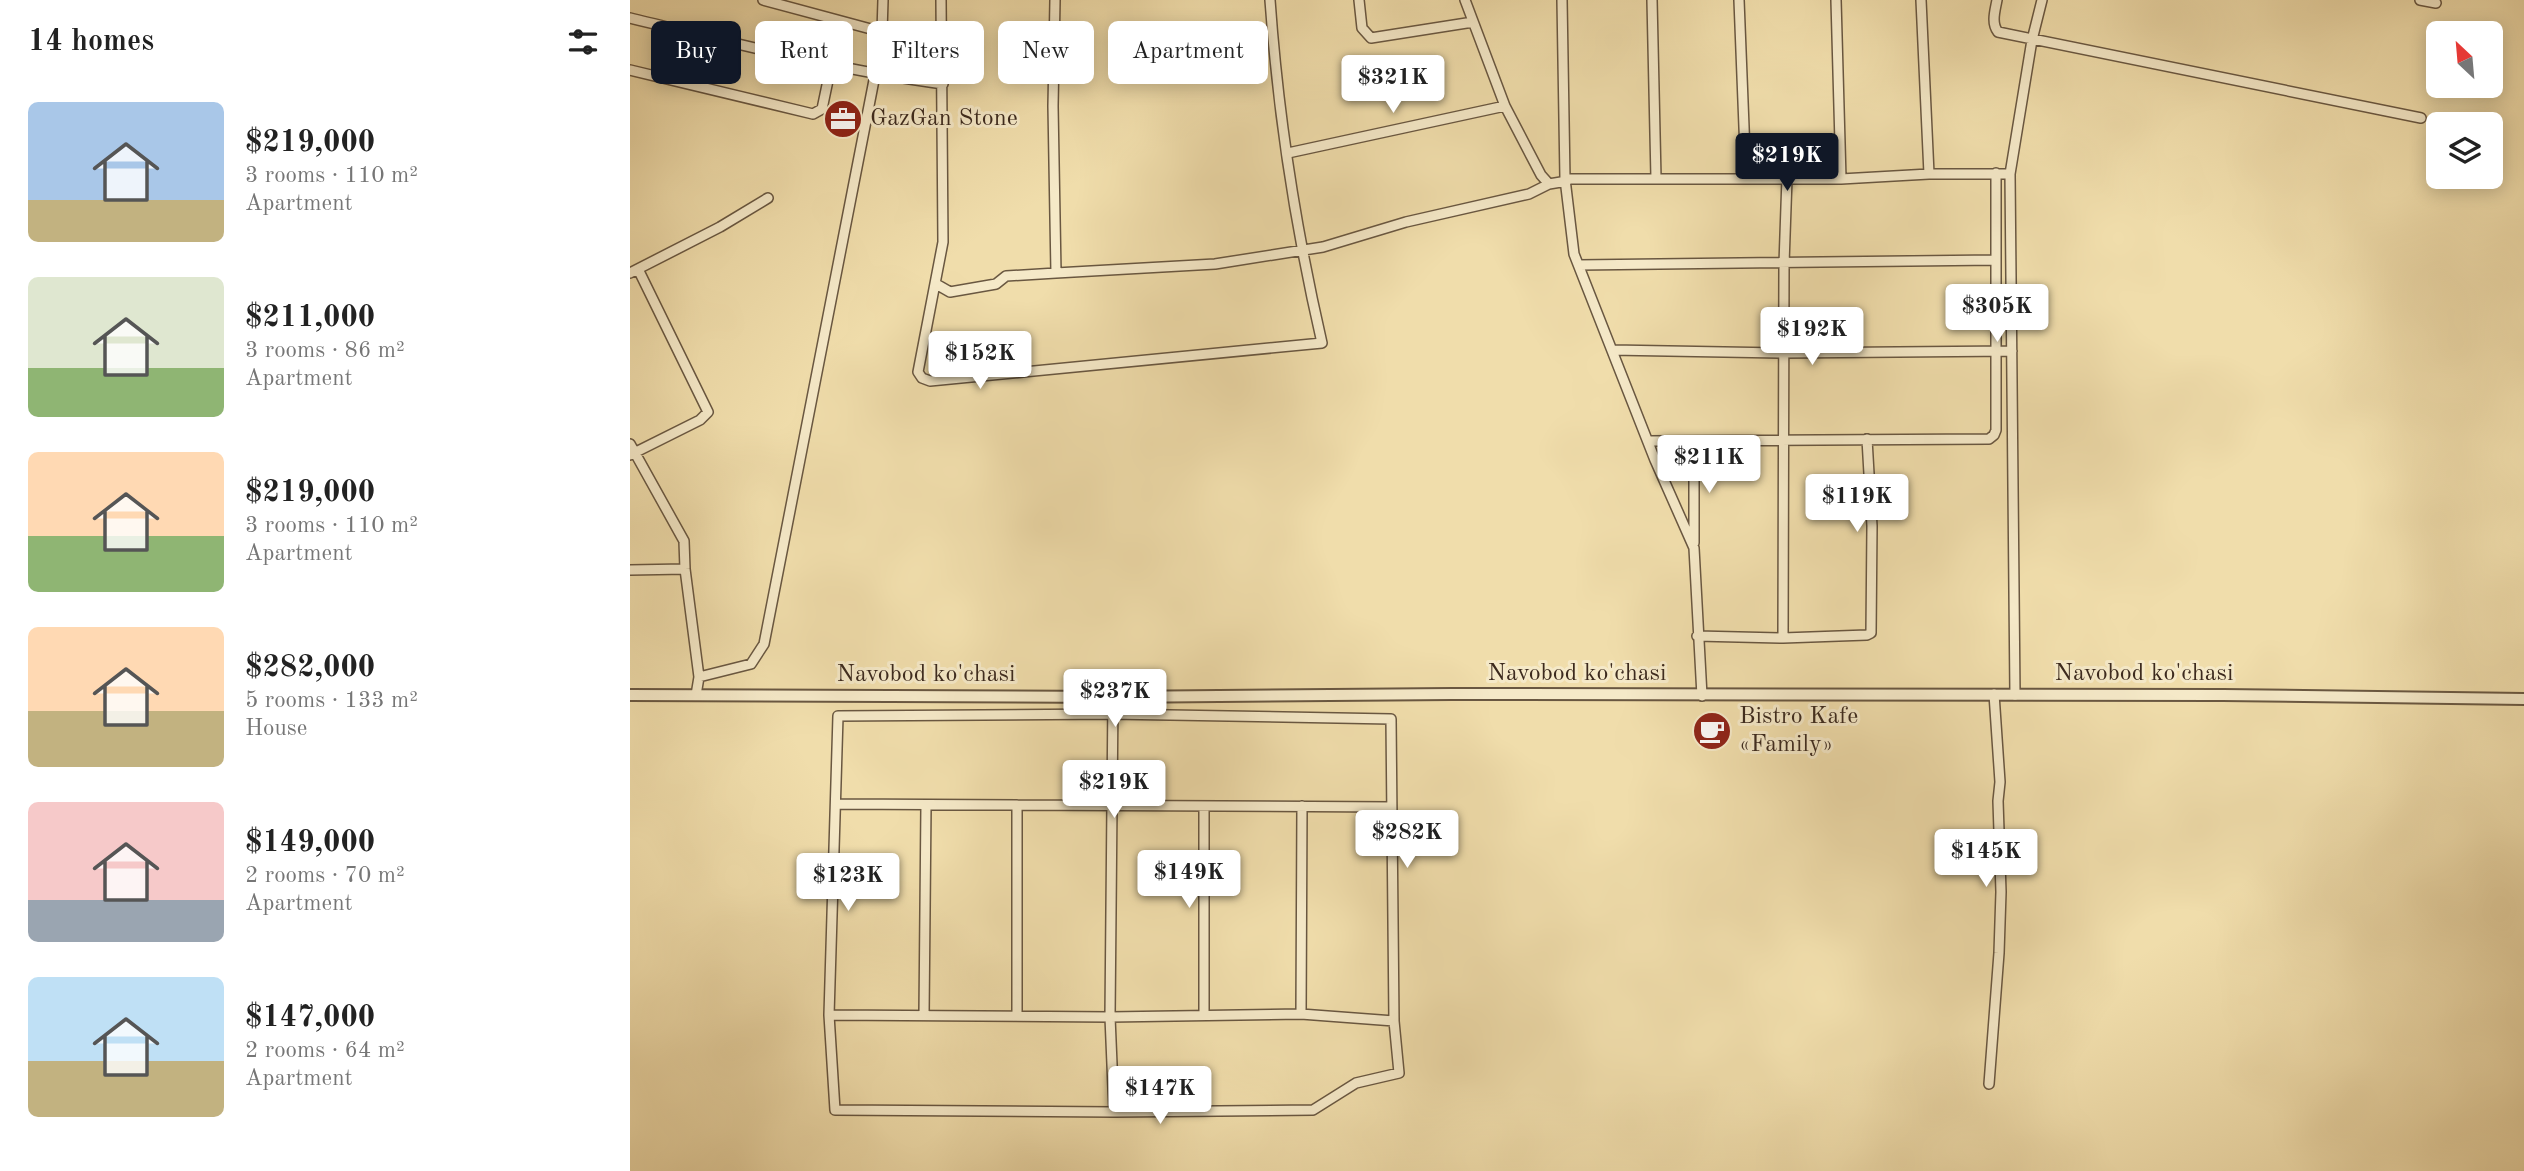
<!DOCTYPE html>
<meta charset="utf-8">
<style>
:root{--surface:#fff;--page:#f2f2f2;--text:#222;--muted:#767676;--accent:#111827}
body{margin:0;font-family:"Old Standard TT",serif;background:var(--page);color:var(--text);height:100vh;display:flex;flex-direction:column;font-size:26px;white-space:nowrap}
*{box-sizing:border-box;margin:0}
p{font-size:23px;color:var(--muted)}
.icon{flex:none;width:38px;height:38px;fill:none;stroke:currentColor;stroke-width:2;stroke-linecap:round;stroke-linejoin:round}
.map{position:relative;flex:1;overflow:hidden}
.details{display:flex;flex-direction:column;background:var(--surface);width:630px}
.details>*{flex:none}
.banner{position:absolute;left:21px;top:21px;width:665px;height:63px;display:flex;gap:14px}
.needle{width:46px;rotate:334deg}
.fabs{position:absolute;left:1796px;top:21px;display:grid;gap:14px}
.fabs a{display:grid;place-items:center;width:77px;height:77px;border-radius:10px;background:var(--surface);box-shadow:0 4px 18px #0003;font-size:35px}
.price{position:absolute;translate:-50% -60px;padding:0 16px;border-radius:7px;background:#fff;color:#222;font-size:23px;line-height:46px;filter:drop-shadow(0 2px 4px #0008)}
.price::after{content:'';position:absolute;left:50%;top:42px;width:21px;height:16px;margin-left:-10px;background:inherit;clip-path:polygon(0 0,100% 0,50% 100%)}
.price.active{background:var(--accent);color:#fff}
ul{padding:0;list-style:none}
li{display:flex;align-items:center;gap:21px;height:175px;padding:0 28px}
li span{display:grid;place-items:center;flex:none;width:196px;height:140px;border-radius:10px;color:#555}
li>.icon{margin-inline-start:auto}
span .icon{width:84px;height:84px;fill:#fffc;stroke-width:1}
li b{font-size:30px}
h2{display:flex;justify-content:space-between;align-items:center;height:84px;padding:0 28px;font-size:30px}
.pill{padding:0 24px;border-radius:10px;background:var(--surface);box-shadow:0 4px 18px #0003;font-size:24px;line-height:63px}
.pill.active{background:var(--accent);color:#fff}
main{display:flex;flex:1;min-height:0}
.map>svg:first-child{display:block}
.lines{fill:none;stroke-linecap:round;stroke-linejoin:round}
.minor-casing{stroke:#695741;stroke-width:12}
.tertiary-casing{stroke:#695741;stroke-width:14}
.minor{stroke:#f5e9c8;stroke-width:9}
.tertiary{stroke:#f5e9c8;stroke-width:10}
.labels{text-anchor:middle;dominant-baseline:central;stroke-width:6;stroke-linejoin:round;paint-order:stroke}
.poi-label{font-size:24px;fill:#3c2a1e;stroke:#f5e9c8;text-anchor:start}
.street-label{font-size:24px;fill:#3c2a1e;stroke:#f5e9c8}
</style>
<main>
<section class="details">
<h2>14 homes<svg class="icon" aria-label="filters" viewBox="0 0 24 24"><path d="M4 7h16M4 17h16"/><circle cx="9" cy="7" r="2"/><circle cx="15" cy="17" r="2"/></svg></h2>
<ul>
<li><span style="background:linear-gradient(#a9c7e8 70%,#c2b280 0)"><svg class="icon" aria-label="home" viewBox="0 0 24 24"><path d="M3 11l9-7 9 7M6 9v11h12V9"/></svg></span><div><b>$219,000</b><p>3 rooms · 110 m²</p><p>Apartment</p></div></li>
<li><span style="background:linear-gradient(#dfe7d0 65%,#8fb573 0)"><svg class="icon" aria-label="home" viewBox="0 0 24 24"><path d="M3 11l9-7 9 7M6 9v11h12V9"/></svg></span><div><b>$211,000</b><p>3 rooms · 86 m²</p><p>Apartment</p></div></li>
<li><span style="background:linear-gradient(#ffd9b3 60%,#8fb573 0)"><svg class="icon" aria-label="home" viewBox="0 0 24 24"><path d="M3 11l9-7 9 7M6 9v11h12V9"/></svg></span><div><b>$219,000</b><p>3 rooms · 110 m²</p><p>Apartment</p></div></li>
<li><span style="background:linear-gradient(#ffd9b3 60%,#c2b280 0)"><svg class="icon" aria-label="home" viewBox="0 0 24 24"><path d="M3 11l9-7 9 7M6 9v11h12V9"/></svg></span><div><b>$282,000</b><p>5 rooms · 133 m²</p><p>House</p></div></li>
<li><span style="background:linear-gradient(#f6c9c9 70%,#9aa5b1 0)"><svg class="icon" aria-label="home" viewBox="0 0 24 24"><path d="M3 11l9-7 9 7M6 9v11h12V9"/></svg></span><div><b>$149,000</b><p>2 rooms · 70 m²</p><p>Apartment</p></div></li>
<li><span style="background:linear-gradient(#bfe0f5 60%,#c2b280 0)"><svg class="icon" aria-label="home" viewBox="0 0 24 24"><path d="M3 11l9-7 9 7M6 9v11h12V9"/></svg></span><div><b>$147,000</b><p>2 rooms · 64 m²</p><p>Apartment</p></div></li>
</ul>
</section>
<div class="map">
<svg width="1894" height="1171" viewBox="0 0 1894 1171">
<rect width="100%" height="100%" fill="#f0ddab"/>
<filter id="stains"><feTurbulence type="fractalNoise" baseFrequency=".00286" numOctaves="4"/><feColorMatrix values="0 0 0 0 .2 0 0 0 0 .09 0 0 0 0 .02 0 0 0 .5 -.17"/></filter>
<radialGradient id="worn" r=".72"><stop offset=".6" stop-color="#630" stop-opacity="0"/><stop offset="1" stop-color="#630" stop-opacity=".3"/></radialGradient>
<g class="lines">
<defs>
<path id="minor" d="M133,0l119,32
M311,0l2,242 -25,130 4,6 8,3 392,-38c-26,-113 -44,-228 -52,-343
M425,0l-2,106 3,167 159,-9 108,-17 83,-25 123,-28 20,-10 18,-3
M729,0l3,28 9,10 102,-16
M835,0l40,106 36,69 8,9
M932,0l3,179 9,75 81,206 39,88 8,148
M1022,0l4,178
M1109,0l7,178
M1206,0l5,179
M1291,0l8,174
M1367,0c-2,11 -6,23 1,32l423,86
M1790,0l16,3
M0,18c104,25 207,52 313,66
M0,70l183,44 9,-5 9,-43
M658,153l217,-47
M935,179h276l88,-5h81
M949,265l417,-5
M0,273l90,-46 48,-29
M306,284l14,8 46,-8 10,-8 50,-3
M982,350l171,3 229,-2
M1018,441l341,-2 5,-4 2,-5v-257
M0,444l54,97 1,28 14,108
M0,455l70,-35 8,-8 -70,-143
M1064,543v-102
M0,570l55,-1
M1067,636l86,2 84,-3 4,-2 1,-107 -5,-87
M1153,638l1,-374 3,-86
M66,695l3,-18 52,-13 13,-20 111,-569 7,-43 1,-32
M1385,695l-5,-521 22,-134 10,-40
M483,697l-3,320 4,95
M482,714l279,5 3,302 5,52 -43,10 -43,27 -199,2 -279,-2 -6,-95 9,-299z
M207,804l554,3
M671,1014l1,-208
M199,1015l281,2 191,-3 93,7
M294,1015l2,-210
M574,1015v-209
M387,1016v-211
M1359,1084l10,-131 2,-61 -3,-91 2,-19 -6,-88"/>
<path id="tertiary" d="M0,695l483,2 338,-3 772,1 301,4"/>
</defs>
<use href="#minor" class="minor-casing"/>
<use href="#tertiary" class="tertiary-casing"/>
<use href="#minor" class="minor"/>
<use href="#tertiary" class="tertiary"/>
</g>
<defs>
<symbol id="office-disc" viewBox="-11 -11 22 22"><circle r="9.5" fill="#8f2418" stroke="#f5e9c8"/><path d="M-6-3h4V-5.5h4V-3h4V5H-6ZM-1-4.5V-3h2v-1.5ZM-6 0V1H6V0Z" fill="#fff"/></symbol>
<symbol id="cafe-disc" viewBox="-11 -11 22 22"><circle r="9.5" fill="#8f2418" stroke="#f5e9c8"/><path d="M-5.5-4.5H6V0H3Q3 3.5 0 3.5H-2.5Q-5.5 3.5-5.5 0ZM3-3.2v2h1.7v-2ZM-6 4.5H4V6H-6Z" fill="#fff"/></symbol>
</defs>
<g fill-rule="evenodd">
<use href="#office-disc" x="191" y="97" width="44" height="44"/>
<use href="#cafe-disc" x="1060" y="709" width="44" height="44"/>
</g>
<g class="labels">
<g class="poi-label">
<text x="240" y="119">GazGan Stone</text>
<text x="1109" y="717">Bistro Kafe<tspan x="1109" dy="28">«Family»</tspan></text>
</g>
<g class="street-label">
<text x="947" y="674">Navobod ko'chasi</text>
<text x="1514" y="674">Navobod ko'chasi</text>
<text x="296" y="675">Navobod ko'chasi</text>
</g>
</g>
<rect width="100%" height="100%" filter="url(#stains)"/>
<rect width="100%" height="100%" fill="url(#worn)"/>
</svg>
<div class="fabs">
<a><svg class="needle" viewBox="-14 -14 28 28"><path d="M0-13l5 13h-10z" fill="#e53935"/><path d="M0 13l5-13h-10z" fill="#767676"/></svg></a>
<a><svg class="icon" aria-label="layers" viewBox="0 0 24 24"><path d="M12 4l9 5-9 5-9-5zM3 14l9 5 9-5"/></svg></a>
</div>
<b class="price" style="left:763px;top:115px">$321K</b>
<b class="price active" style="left:1157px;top:193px">$219K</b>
<b class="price" style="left:1367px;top:344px">$305K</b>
<b class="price" style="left:1182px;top:367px">$192K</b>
<b class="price" style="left:350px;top:391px">$152K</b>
<b class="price" style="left:1079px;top:495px">$211K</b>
<b class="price" style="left:1227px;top:534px">$119K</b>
<b class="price" style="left:485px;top:729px">$237K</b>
<b class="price" style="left:484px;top:820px">$219K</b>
<b class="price" style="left:777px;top:870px">$282K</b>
<b class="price" style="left:1356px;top:889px">$145K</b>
<b class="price" style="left:559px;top:910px">$149K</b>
<b class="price" style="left:218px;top:913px">$123K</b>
<b class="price" style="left:530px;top:1126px">$147K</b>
<div class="banner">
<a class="pill active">Buy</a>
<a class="pill">Rent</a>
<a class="pill">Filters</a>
<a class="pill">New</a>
<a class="pill">Apartment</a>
</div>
</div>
</main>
